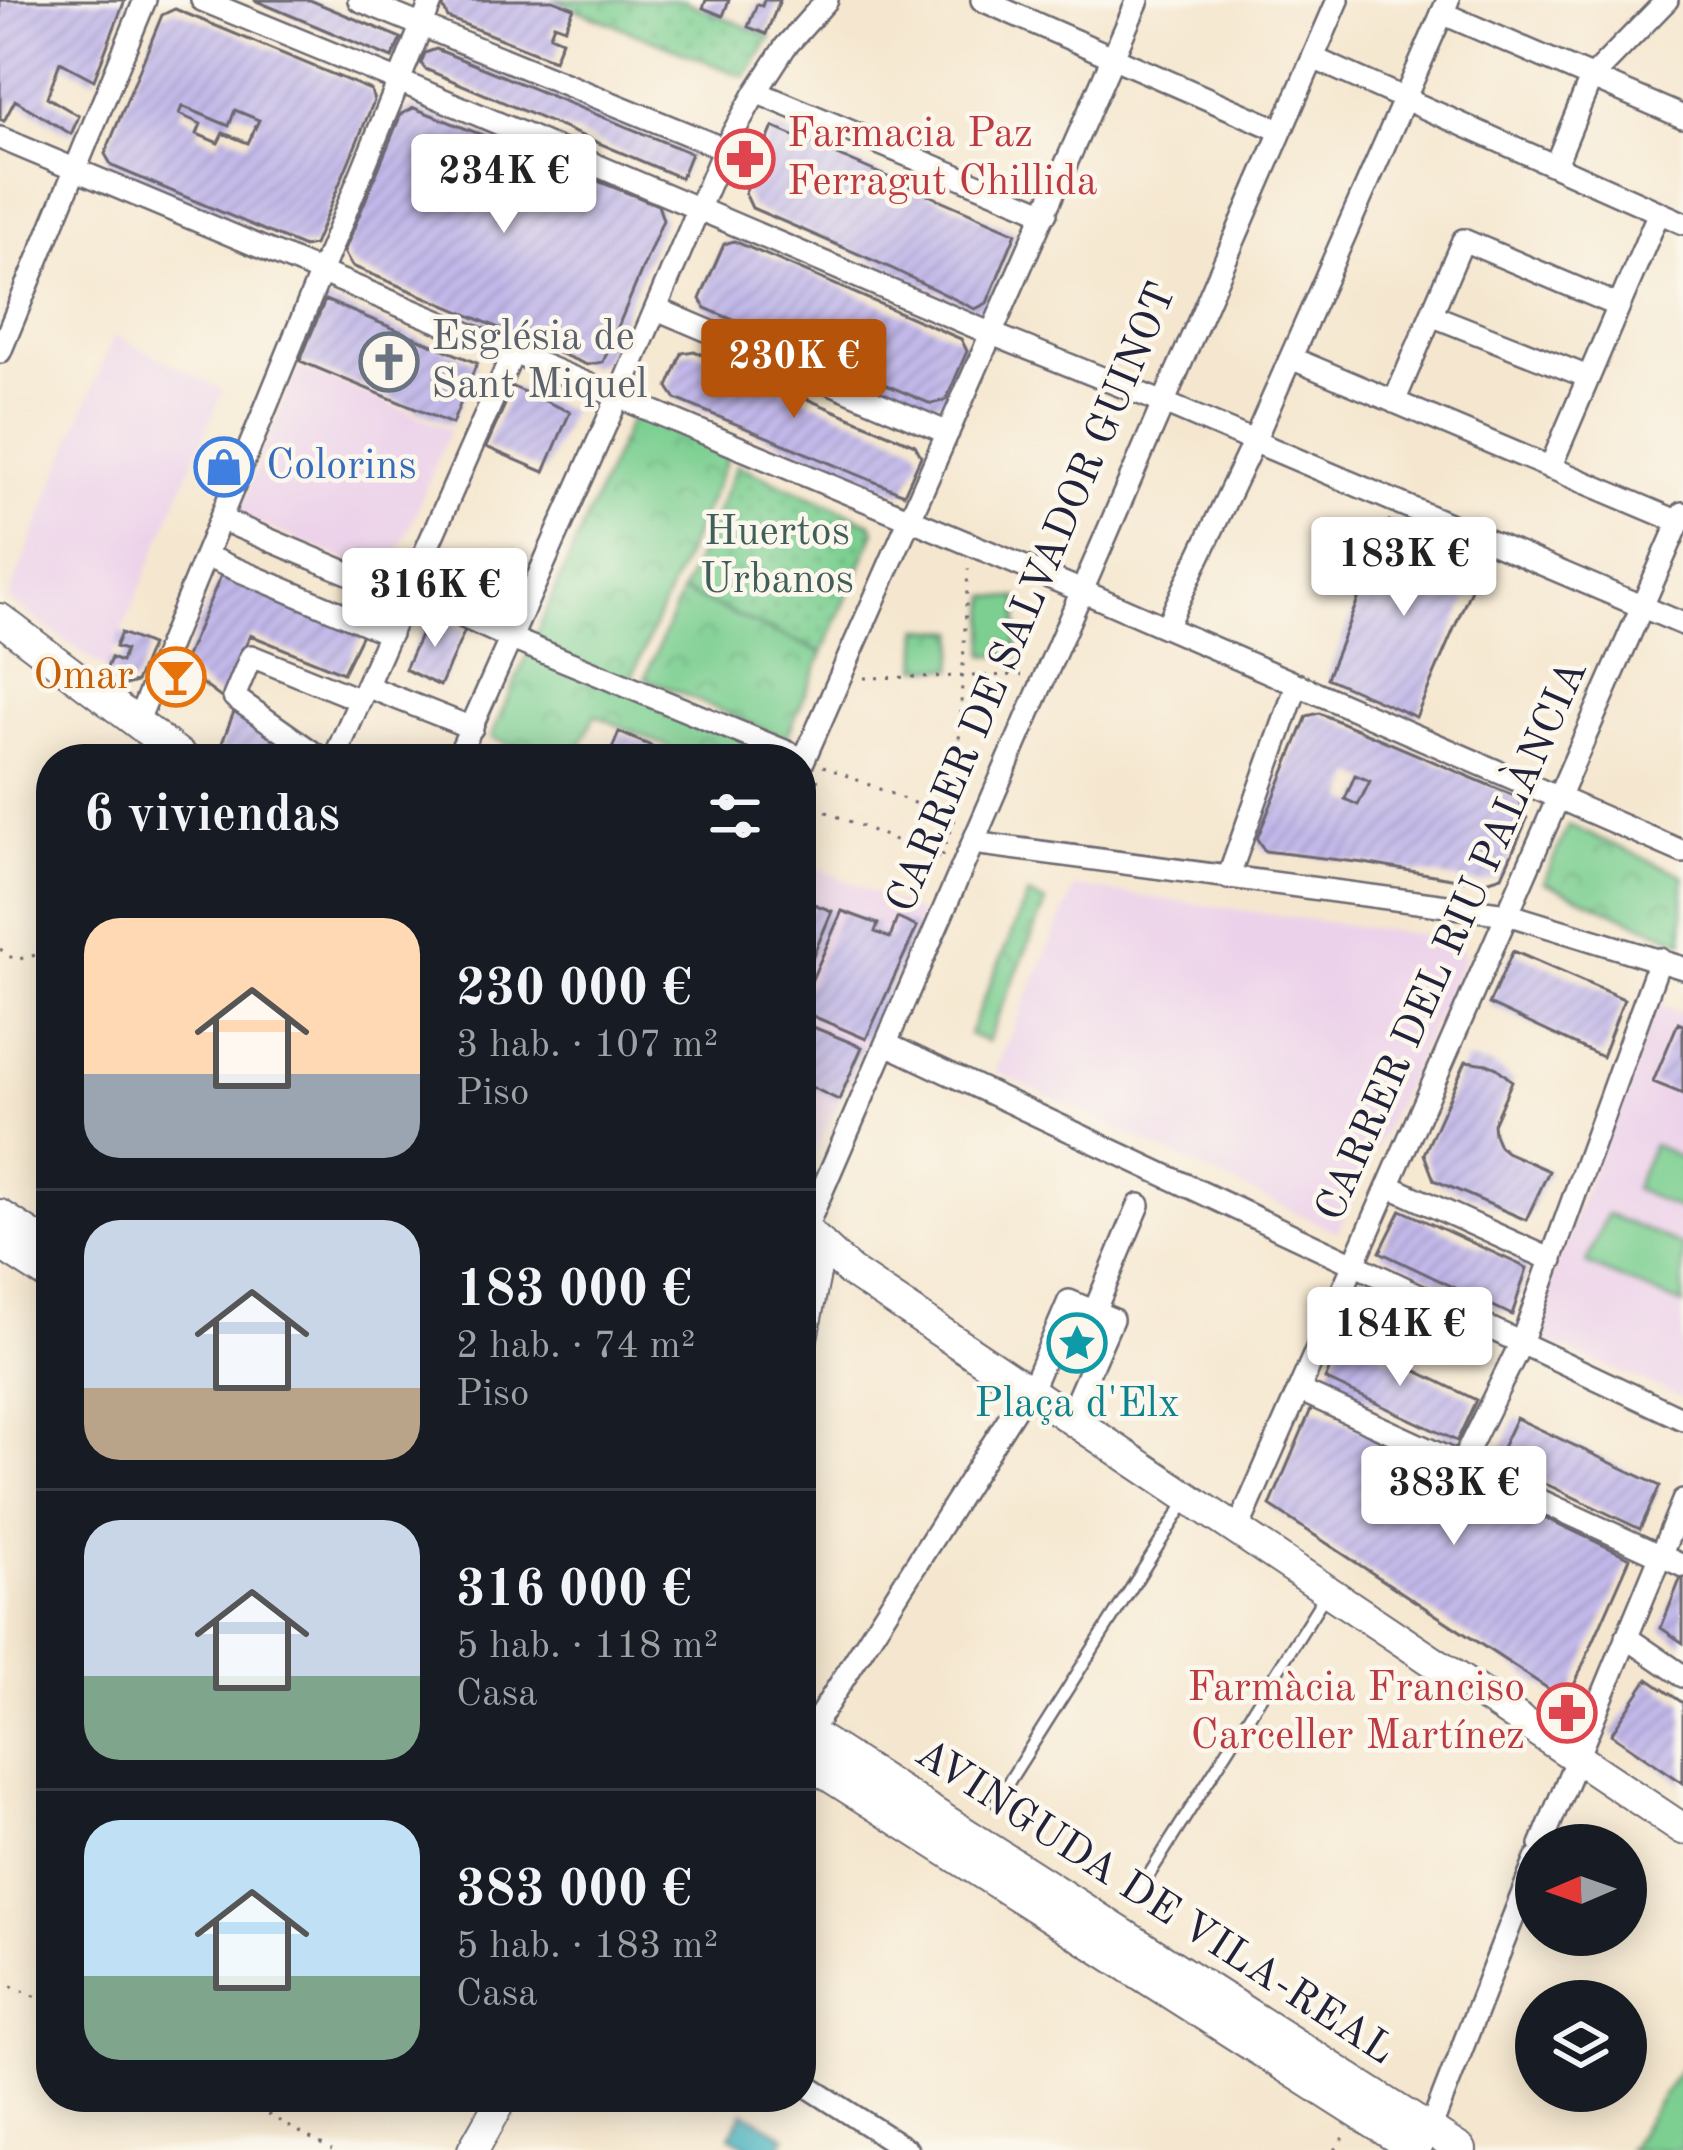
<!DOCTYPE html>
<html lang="es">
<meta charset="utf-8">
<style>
:root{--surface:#171b24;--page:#20242c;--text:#f1f3f6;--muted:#9ea1a6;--line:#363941;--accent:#b45309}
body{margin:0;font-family:"Old Standard TT",serif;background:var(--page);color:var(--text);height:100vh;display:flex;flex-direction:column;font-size:45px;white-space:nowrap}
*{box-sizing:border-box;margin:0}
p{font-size:39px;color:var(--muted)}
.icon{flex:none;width:66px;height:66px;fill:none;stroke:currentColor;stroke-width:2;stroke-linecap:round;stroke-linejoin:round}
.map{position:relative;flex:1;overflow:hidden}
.sheet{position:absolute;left:36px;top:744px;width:780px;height:1368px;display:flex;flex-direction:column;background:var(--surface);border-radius:48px;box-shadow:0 6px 30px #0003}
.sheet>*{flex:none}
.needle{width:78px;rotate:268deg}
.fabs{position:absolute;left:1515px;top:1824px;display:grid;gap:24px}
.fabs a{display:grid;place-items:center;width:132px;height:132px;border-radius:50%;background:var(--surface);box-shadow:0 6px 30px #0003;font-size:60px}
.price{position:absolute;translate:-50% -102px;padding:0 27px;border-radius:12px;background:#fff;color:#222;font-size:39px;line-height:78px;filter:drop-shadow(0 3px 6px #0008)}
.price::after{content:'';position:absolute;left:50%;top:72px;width:36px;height:27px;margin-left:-18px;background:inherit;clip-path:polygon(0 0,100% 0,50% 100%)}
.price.current{background:var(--accent);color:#fff}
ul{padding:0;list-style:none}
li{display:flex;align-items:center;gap:36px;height:300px;padding:0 48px}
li+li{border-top:3px solid var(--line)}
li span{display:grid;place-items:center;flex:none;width:336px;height:240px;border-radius:36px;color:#555}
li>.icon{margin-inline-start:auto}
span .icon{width:144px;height:144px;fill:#fffc;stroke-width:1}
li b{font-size:51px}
h2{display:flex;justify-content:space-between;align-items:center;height:144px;padding:0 48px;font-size:51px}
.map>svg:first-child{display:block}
.built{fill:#ecd1ea}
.grass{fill:url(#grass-dots);stroke:#4e7866;stroke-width:3}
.park{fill:url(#park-crowns);stroke:#4e7866;stroke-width:3}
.pitch{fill:#7bcf91;stroke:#4e7866;stroke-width:3}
.water{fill:#41b0bd;stroke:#32697c;stroke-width:3}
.building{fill:url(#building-hatch);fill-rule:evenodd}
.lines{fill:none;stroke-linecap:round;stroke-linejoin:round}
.lane-casing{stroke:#6c676f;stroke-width:15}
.street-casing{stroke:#6c676f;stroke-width:26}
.secondary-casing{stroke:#6c676f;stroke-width:34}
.path{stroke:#6c676f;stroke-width:3;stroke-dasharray:3 9;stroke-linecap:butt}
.lane{stroke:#fff;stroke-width:10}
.street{stroke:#fff;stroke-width:21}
.secondary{stroke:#fff;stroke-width:30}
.labels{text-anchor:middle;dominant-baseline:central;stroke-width:9;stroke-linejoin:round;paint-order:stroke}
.health-label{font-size:42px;fill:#be3a42;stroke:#fbf7ec;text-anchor:start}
.worship-label{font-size:42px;fill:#5b616d;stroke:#fbf7ec;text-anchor:start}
.shop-label{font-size:42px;fill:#366cbe;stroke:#fbf7ec;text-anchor:start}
.park-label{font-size:42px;fill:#415f59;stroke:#fbf7ec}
.street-label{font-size:42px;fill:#22223b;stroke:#fbf7ec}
.food-label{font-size:42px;fill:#c56008;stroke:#fbf7ec;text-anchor:end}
.culture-label{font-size:42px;fill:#0d838f;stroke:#fbf7ec}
</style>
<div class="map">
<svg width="1683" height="2150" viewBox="0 0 1683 2150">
<defs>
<pattern id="grass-dots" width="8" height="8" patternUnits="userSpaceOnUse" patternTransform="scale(3)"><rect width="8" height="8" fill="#7bcf91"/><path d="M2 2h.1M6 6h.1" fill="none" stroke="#6ab17e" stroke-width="1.8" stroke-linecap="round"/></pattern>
<pattern id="park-crowns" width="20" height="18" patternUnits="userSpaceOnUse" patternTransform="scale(3)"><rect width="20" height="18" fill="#7bcf91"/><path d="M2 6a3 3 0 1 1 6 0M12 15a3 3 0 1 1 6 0" fill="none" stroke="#6ab17e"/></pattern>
<pattern id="building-hatch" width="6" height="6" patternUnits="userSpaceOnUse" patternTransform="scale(3)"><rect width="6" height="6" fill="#c2b8e9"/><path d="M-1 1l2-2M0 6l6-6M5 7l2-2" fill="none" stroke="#a69ec9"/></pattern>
</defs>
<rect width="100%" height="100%" fill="#fbf7ec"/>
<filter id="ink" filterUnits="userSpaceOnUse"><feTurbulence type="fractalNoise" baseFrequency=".00833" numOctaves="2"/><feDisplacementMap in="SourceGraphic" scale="24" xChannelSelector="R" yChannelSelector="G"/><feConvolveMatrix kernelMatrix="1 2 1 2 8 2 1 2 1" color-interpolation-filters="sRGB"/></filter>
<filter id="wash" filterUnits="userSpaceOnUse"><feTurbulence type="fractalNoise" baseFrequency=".004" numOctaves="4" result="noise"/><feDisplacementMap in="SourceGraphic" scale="48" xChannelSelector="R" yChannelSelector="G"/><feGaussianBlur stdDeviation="2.7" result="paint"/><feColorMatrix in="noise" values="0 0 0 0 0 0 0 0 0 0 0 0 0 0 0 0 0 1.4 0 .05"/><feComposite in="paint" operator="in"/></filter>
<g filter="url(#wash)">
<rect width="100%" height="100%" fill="#f5e7cf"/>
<path class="built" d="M114,335l109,55 -117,280 -98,-71z
M298,366l152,63 -61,148 -151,-62z
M801,860l121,55 -114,253 -7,-3z
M1075,887l381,53 9,15 -128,277 -342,-161z
M1656,1003l27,11v384l-153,-63z"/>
<path class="grass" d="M553,0h129l89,37 -26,40z
M737,465l134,58 4,8 -52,122 -141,-61z"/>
<path class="park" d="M633,413l96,42 -98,224 150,80h-86l-100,-44 -20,44h-34l-50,-22z
M682,592l141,61 -37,86 -141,-61z
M920,629l37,2 -3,38 -36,-2z
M1568,825l115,50v67l-139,-60z
M1028,895l18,8 -59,139 -18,-8z"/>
<path class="pitch" d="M988,596l31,2 -3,59 -31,-2z
M1653,1145l30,14v52l-49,-22z
M1607,1214l76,32v59l-97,-41z
M1683,2064v86h-55z"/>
<path class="water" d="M744,2112l42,24 -6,9 7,5h-32l-25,-14z"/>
<g id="blocks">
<path class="building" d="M0,0h125l-31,80 -34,-18 -13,35 32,19 -8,18 -56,-34 -11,21 -4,-2z
M254,0h56l91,38 -9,20z
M446,0h107l21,8 -9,20 -11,-4 -4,11 12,5 -8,20 -106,-42 -5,-11z
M706,0h23l-6,16 -20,-8z
M764,0h16l-14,34 -18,-7 9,-23 5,2z
M175,9l196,81 3,11 -60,144 -10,2 -192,-81 -7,-12 57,-139zM182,106l47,20 6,-16 24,10 -11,23 -25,-10 -5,10 -21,-9 4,-10 -22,-10z
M436,49l255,104 -10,25 -256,-109 -4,-6 4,-10z
M414,108l244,97 5,15 -60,142 -16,3 -235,-99 -8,-14 57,-138z
M773,127l243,106 -29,70 -12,6 -84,-41 -139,-60 -7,-15z
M734,241l227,98 6,12 -21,49 -15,4 -226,-96 -5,-9 24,-55z
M325,300l152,63 -25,61 -152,-63z
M694,351l221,94 6,11 -17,38 -228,-95 -8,-12 14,-34z
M513,387l57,25 -26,60 -58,-25z
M1389,521l94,40 -67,156 -89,-39z
M222,573l141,59 -20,41 -93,-38 -26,65 -43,-32z
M430,614l35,16 -25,56 -35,-17z
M121,633l30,12 -15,37 -11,3 -19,-15 5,-12 10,4 4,-12 -10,-3z
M235,709l64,50h-77l-5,-3z
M1319,713l198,84 10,22 -25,57 -22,7 -116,-20 -99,-12 -8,-12 50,-123zM1355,775l15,6 -12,24 -13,-6z
M619,732l62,27h-73z
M811,903l21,8 -30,71 7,4 33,-75 36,13 -3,8 15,6 7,-20 20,9 -51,112 -65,-28v-95l4,2z
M1513,951l111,48 -22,58 -113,-53z
M801,1022l61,25 -23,53 -38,-18z
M1678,1023l5,2v69l-30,-12z
M1466,1061l21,3 10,4 15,13 -19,43 1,10 5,12 7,6 43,19 -23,49 -92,-40 -10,-26z
M1401,1210l126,58 -15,47 -132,-63z
M1345,1336l131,64 -19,41 -132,-62z
M1312,1407l318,151 -63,143 -297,-195z
M1516,1418l144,68 -20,43 -144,-69z
M1683,1572v71l-22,-15z
M1648,1679l35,24v80l-72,-49z"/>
</g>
</g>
<g filter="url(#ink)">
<use href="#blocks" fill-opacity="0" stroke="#6c676f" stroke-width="3"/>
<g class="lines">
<defs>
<path id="lane" d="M996,1802l191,-302
M1137,1894l190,-302"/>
<path id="street" d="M202,0l197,81 593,253 172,69 519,221
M359,0l365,149
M982,0l299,131
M1442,13l241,104
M1313,58l370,165
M756,92l290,121
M0,138l1082,453 601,261
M1555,166l36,-88 76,-78
M657,309l291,124
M1431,315l157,62
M0,352l145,-352
M1291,358l388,164
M1394,402l69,-162 156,66
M1550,468l109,-256
M220,519l185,78
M205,556l185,78
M408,592l104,47 292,120
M1166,627l88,-186 194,-441
M366,686l106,42
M137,723l295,-723
M322,759l-88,-62 17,-41 109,44
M334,759l179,-406
M457,759l161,-362 106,-248 32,-57 29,-45 42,-47
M801,766l337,-766
M973,843l534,71 176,54
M1228,878l69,-193
M886,1044l797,375
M1389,1186l163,74
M805,1230l533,-1230
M1094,1312l45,-107
M1299,1390l384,176
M1030,1392l39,-91 43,18 -43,99
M1461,1464l60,-121 139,-384
M1237,1531l446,-1018
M1626,1637l57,39
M809,1733l218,-343
M1541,1845l142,-344
M801,2082l106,68
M1430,2130l106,-271"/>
<path id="secondary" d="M0,619l185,140
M0,1215l51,33
M801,1226l49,45 833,558
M0,1244l51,33
M801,1343l20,-99
M801,1728l660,422
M801,1758l615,392
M473,2150l30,-53"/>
</defs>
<use href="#lane" class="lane-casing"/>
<use href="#street" class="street-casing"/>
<use href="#secondary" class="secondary-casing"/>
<path class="path" d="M864,678l158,-3
M823,766l130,53
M818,779l-11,25 132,54
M942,856l13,-37 13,-250
M0,949l15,11 29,-7 7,-17
M0,1981l51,22
M236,2097l96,53
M1335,2150l10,-14"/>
<use href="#lane" class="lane"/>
<use href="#street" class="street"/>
<use href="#secondary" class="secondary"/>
</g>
</g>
<defs>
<symbol id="pharmacy-ring" viewBox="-11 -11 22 22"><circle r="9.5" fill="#fbf7ec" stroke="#e0444e" stroke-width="1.5"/><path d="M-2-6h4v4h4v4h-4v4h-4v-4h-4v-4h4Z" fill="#e0444e"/></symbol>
<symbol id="church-ring" viewBox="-11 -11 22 22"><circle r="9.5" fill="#fbf7ec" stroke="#6b7280" stroke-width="1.5"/><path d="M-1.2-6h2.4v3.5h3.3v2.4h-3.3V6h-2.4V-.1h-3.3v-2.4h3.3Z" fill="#6b7280"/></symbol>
<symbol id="shop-ring" viewBox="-11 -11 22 22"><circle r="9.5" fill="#fbf7ec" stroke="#3f7fe0" stroke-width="1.5"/><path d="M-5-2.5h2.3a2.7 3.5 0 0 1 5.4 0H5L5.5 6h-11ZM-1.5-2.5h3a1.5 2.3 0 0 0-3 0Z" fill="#3f7fe0"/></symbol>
<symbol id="bar-ring" viewBox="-11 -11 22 22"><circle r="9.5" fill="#fbf7ec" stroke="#e8710a" stroke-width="1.5"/><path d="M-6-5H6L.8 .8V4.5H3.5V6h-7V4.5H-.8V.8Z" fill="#e8710a"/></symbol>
<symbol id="sight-ring" viewBox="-11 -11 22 22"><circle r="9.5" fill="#fbf7ec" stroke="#0f9aa8" stroke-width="1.5"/><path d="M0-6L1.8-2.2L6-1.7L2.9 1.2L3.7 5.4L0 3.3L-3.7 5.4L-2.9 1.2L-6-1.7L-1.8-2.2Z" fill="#0f9aa8"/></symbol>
</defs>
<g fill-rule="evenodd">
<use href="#pharmacy-ring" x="712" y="126" width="66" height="66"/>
<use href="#church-ring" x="356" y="329" width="66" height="66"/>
<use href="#shop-ring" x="191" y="434" width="66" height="66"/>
<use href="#bar-ring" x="143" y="644" width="66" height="66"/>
<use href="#sight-ring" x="1044" y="1310" width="66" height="66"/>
<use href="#pharmacy-ring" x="1534" y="1680" width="66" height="66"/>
</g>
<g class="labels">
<g class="health-label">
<text x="787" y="135">Farmacia Paz<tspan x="787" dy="48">Ferragut Chillida</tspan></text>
<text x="1525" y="1689" text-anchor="end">Farmàcia Franciso<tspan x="1525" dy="48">Carceller Martínez</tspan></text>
</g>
<g class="worship-label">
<text x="431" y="338">Església de<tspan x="431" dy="48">Sant Miquel</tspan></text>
</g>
<g class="shop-label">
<text x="266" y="467">Colorins</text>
</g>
<g class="park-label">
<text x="777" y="533">Huertos<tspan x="777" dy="48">Urbanos</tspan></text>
</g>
<g class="street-label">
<text transform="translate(1033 598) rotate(-67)">CARRER DE SALVADOR GUINOT</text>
<text transform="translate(1453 941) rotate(-66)">CARRER DEL RIU PALÀNCIA</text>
<text transform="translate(1154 1903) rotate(33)">AVINGUDA DE VILA-REAL</text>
</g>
<g class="food-label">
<text x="134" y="677">Omar</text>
</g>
<g class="culture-label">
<text x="1077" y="1405">Plaça d'Elx</text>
</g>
</g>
</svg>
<div class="fabs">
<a><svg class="needle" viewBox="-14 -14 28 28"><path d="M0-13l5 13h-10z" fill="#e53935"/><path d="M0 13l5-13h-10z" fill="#9ea1a6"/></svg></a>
<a><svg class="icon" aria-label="layers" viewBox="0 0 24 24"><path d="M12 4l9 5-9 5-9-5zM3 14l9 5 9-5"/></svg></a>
</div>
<b class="price" style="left:504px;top:236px">234K €</b>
<b class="price current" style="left:794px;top:421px">230K €</b>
<b class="price" style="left:1404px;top:619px">183K €</b>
<b class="price" style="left:435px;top:650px">316K €</b>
<b class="price" style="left:1400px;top:1389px">184K €</b>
<b class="price" style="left:1454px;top:1548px">383K €</b>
<section class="sheet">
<h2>6 viviendas<svg class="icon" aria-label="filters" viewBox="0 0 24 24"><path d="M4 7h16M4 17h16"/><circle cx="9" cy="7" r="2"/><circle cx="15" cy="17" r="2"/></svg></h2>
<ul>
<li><span style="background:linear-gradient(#ffd9b3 65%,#9aa5b1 0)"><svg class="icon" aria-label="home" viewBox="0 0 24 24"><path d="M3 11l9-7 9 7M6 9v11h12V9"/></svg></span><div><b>230 000 €</b><p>3 hab. · 107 m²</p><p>Piso</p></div></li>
<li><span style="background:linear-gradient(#c9d6e8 70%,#b9a48a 0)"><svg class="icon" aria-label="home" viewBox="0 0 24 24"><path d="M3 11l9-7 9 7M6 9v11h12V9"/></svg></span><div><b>183 000 €</b><p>2 hab. · 74 m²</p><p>Piso</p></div></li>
<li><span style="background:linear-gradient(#c9d6e8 65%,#7fa58c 0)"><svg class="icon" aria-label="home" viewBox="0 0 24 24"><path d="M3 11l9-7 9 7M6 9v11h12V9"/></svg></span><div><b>316 000 €</b><p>5 hab. · 118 m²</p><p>Casa</p></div></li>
<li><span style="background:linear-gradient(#bfe0f5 65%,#7fa58c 0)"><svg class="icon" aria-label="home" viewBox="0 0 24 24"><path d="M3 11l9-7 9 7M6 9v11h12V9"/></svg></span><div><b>383 000 €</b><p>5 hab. · 183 m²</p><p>Casa</p></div></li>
</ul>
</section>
</div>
